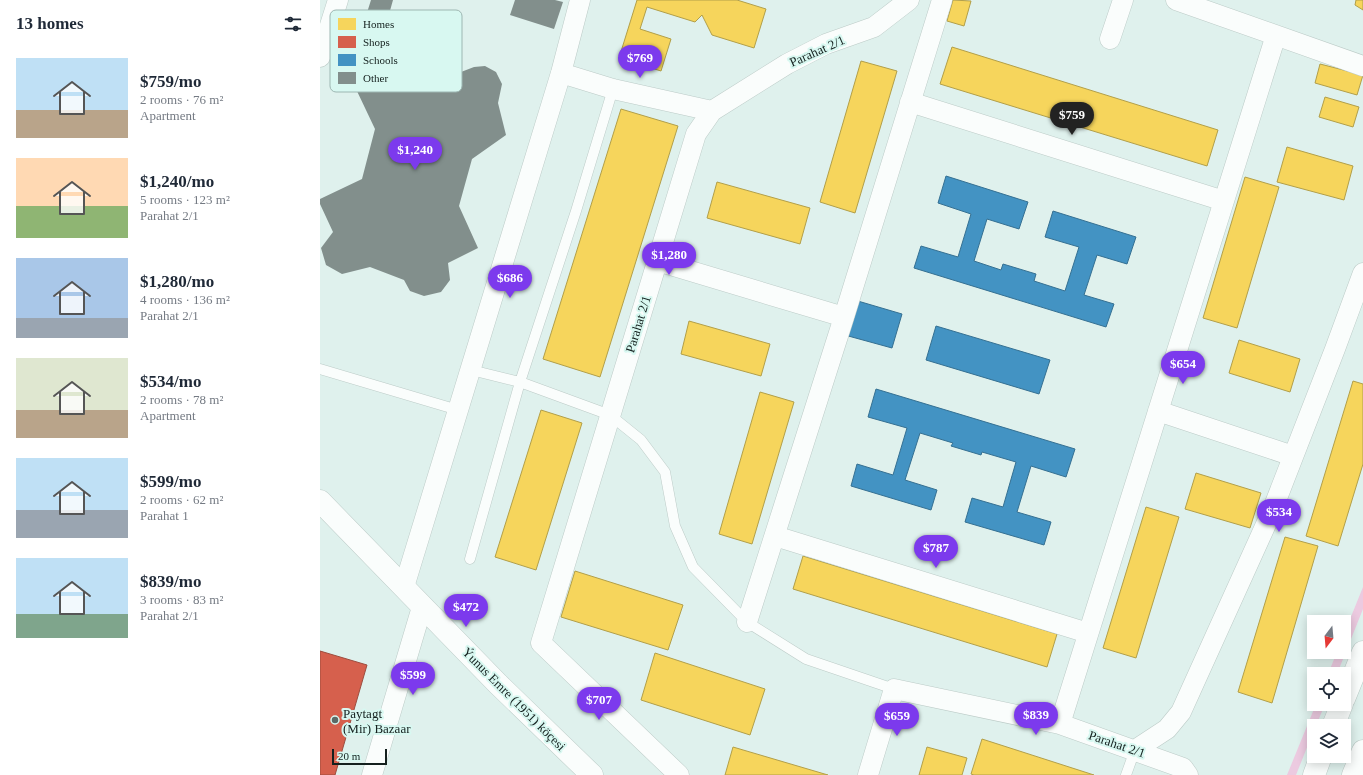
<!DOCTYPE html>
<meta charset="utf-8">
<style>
:root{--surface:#fff;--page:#f2f2f3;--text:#1f2937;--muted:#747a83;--accent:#7c3aed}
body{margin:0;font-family:"Times New Roman",serif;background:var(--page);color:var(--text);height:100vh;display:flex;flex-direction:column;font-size:15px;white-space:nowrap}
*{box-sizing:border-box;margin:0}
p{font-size:13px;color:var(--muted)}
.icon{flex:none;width:22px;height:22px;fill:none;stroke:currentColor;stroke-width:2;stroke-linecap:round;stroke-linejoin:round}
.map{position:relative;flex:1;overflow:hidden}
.panel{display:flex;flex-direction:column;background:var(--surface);width:320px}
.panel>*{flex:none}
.needle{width:26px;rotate:196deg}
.buttons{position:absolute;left:987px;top:615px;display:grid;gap:8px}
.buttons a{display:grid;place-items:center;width:44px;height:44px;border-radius:0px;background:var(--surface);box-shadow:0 2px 10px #0003;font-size:20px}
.scale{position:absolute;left:12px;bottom:10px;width:55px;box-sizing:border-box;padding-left:4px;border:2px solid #14201e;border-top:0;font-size:11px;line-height:14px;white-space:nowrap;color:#14201e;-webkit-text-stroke:3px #d8f8f1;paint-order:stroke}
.price{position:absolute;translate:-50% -34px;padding:0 9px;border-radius:14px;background:var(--accent);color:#fff;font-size:13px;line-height:26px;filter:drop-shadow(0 1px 2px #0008)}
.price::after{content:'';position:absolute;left:50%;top:24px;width:12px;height:9px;margin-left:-6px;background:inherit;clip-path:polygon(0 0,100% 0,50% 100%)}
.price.current{background:#222;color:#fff}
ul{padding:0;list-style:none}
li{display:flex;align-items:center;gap:12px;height:100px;padding:0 16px}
li span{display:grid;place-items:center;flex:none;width:112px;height:80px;border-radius:0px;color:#555}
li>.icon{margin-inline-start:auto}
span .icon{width:48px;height:48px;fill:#fffc;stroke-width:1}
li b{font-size:17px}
h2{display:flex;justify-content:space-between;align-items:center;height:48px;padding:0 16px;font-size:17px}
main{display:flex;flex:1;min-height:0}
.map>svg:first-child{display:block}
.green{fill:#eccae0}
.homes{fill:#f6d55c;stroke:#b29f49}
.shops{fill:#d6604d;stroke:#9c4d3f}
.schools{fill:#4393c3;stroke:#357092}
.building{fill:#828f8c}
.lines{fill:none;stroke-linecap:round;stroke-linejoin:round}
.lane-casing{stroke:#bccbc7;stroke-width:11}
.street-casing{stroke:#bccbc7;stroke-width:21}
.secondary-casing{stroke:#bccbc7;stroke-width:23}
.primary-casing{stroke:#bccbc7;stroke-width:23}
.lane{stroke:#fafdfc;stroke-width:10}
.street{stroke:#fafdfc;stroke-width:20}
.secondary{stroke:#fafdfc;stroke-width:22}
.primary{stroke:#fafdfc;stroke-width:22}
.poi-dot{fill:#5b6966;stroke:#d8f8f1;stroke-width:1.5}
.labels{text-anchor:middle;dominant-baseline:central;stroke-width:4;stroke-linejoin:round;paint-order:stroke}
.street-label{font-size:13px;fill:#14201e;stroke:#d8f8f1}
.poi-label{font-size:13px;fill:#14201e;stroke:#d8f8f1;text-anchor:start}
.key{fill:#d8f8f1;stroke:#9db7b2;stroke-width:1}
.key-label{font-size:11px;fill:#14201e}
</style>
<main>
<section class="panel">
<h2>13 homes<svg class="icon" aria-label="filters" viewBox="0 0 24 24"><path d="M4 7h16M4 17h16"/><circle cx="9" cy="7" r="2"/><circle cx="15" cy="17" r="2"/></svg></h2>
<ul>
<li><span style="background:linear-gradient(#bfe0f5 65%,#b9a48a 0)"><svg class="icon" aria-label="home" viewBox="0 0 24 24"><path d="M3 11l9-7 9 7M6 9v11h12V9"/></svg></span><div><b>$759/mo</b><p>2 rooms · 76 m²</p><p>Apartment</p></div></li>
<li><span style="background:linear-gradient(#ffd9b3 60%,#8fb573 0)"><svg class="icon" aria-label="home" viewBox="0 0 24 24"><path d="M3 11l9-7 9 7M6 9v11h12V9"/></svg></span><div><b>$1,240/mo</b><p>5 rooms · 123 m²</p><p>Parahat 2/1</p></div></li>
<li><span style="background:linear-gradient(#a9c7e8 75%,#9aa5b1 0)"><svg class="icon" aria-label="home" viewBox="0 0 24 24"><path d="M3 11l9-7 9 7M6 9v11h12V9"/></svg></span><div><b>$1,280/mo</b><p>4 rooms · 136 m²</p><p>Parahat 2/1</p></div></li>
<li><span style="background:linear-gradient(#dfe7d0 65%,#b9a48a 0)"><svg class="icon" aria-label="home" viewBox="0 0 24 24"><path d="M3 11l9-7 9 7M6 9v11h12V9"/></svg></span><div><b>$534/mo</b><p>2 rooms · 78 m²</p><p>Apartment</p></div></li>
<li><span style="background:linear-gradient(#bfe0f5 65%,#9aa5b1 0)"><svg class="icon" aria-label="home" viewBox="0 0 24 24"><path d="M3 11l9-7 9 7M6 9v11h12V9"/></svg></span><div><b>$599/mo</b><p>2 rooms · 62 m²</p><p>Parahat 1</p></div></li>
<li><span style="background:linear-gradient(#bfe0f5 70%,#7fa58c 0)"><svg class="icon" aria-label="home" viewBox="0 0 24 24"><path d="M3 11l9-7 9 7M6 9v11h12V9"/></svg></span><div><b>$839/mo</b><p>3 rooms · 83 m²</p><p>Parahat 2/1</p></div></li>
</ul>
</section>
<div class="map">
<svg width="1043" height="775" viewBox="0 0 1043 775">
<rect width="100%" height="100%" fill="#dff1ed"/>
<path class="green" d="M1043,587v22l-26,65h-9l9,-22h7v-18z
M996,704h9l-9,22h-2v4l-18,45h-9z"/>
<path class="homes" d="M317,0h100l29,9 -12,39 -42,-13 -10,-20 -7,7 -48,-15 -7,22 31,10 -10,32 -42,-13z
M633,0l18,1 -7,25 -17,-5z
M1036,0h7v10l-8,-5z
M632,47l266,83 -11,36 -267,-82z
M541,61l36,10 -42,142 -35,-11z
M1000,64l43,11 -6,20 -42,-12z
M1005,97l34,10 -6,20 -34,-10z
M301,109l57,17 -78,251 -57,-18z
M967,147l66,19 -9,34 -67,-18z
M925,177l34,10 -42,141 -34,-10z
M397,182l93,26 -10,36 -93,-26z
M369,321l81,23 -9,32 -80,-22z
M919,340l61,19 -10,33 -61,-19z
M1033,381l10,3v80l-25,82 -32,-10z
M440,392l34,10 -42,142 -33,-10z
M221,410l41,13 -46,147 -41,-13z
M876,473l65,20 -11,35 -65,-19z
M826,507l33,10 -43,141 -33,-10z
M965,537l33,9 -46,157 -34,-11z
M483,556l254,78 -10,33 -254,-78z
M255,571l108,34 -15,45 -107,-33z
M335,653l110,36 -15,46 -109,-35z
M662,739l112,36h-120l-3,-1z
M413,747l95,28h-103z
M607,747l40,11 -5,17h-43z"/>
<path class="shops" d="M0,651l47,14 -32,110h-15z"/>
<path class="schools" d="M626,176l82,26 -9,27 -32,-10 -13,42 27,9 2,-6 33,10 -2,7 31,10 14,-44 -34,-10 8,-26 83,26 -9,27 -30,-9 -13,40 30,9 -8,23 -192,-59 7,-22 37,11 13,-43 -33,-11z
M531,299l51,15 -10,34 -51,-14z
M616,326l114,34 -11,34 -113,-34z
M556,389l199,60 -9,28 -35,-11 -14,46 34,10 -7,23 -79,-23 7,-24 31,9 13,-45 -34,-10 -1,3 -30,-9 2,-3 -33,-10 -15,47 32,10 -6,20 -80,-24 6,-22 36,11 14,-47 -39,-11z"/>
<path class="building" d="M51,0h22l-7,25 -21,-6z
M195,0h40l8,2 -9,27 -44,-14z
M84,42l8,3 10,10 4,8 35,9 13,-5 11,-1 11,6 6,12 -4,19 8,32 -34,24 -13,47 19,42 -30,15 2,17 -9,12 -17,4 -14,-5 -6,-11 -34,-13 -28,7 -16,-9 -5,-17 12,-16 -13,-28v-5l42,-20 13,-50 -19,-40 34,-14 -6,-7 -1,-11 6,-13z"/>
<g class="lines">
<defs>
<path id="lane" d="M0,369l138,41
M151,370l49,12 90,33 31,25 24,32 10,54 18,41 54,55 59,37 88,30
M150,559l50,-177 56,-171 37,-122
M806,775l9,-25"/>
<path id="street" d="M856,0l187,66
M790,39l13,-39
M0,57l18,-57
M241,73l52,16 99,22
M590,102l314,99
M337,261l187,56
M838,411l135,45
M455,536l313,97
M84,587l157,-514 19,-73
M427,622l97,-305 98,-317
M740,724l216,-689
M815,750l32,-21 14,-17 91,-201 63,-162 28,-76
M52,775l50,-168
M359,775l-138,-132 155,-509 16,-23 75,-47 39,-20 48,-17 35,-27
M548,775l26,-86 166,35 123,44 5,7"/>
<path id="secondary" d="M0,501l178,183 94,91"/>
<path id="primary" d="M1024,699l19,-47
M1013,726l9,-22
M994,775l7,-19
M1033,775l10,-24"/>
</defs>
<use href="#lane" class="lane-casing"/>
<use href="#street" class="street-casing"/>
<use href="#secondary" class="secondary-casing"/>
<use href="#primary" class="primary-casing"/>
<use href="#lane" class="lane"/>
<use href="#street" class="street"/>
<use href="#secondary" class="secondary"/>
<use href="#primary" class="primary"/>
</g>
<circle class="poi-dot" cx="15" cy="720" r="4"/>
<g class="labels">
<g class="street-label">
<text transform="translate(497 51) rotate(-24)">Parahat 2/1</text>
<text transform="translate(318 324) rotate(-73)">Parahat 2/1</text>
<text transform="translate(194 699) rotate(45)">Ýunus Emre (1951) köçesi</text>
<text transform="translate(797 744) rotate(19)">Parahat 2/1</text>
</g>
<g class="poi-label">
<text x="23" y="713">Paytagt<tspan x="23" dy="15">(Mir) Bazaar</tspan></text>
</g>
</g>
<rect x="10" y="10" width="132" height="82" rx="6" class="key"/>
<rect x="18" y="18" width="18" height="12" fill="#f6d55c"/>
<rect x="18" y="36" width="18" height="12" fill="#d6604d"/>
<rect x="18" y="54" width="18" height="12" fill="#4393c3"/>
<rect x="18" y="72" width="18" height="12" fill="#828f8c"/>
<g class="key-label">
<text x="43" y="28">Homes</text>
<text x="43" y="46">Shops</text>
<text x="43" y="64">Schools</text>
<text x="43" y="82">Other</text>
</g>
</svg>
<div class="buttons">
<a><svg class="needle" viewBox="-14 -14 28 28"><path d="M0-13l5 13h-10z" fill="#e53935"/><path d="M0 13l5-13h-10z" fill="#747a83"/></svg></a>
<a><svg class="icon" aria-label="locate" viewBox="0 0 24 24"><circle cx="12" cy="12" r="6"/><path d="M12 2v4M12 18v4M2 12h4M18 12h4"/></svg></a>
<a><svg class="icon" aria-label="layers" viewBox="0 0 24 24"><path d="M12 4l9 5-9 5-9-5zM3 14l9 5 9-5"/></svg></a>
</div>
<div class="scale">20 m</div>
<b class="price" style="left:320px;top:79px">$769</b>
<b class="price current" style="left:752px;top:136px">$759</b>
<b class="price" style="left:95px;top:171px">$1,240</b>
<b class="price" style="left:349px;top:276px">$1,280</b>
<b class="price" style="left:190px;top:299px">$686</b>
<b class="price" style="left:863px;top:385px">$654</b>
<b class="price" style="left:959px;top:533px">$534</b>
<b class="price" style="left:616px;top:569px">$787</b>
<b class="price" style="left:146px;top:628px">$472</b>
<b class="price" style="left:93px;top:696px">$599</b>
<b class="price" style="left:279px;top:721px">$707</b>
<b class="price" style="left:716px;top:736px">$839</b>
<b class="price" style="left:577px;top:737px">$659</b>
</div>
</main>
